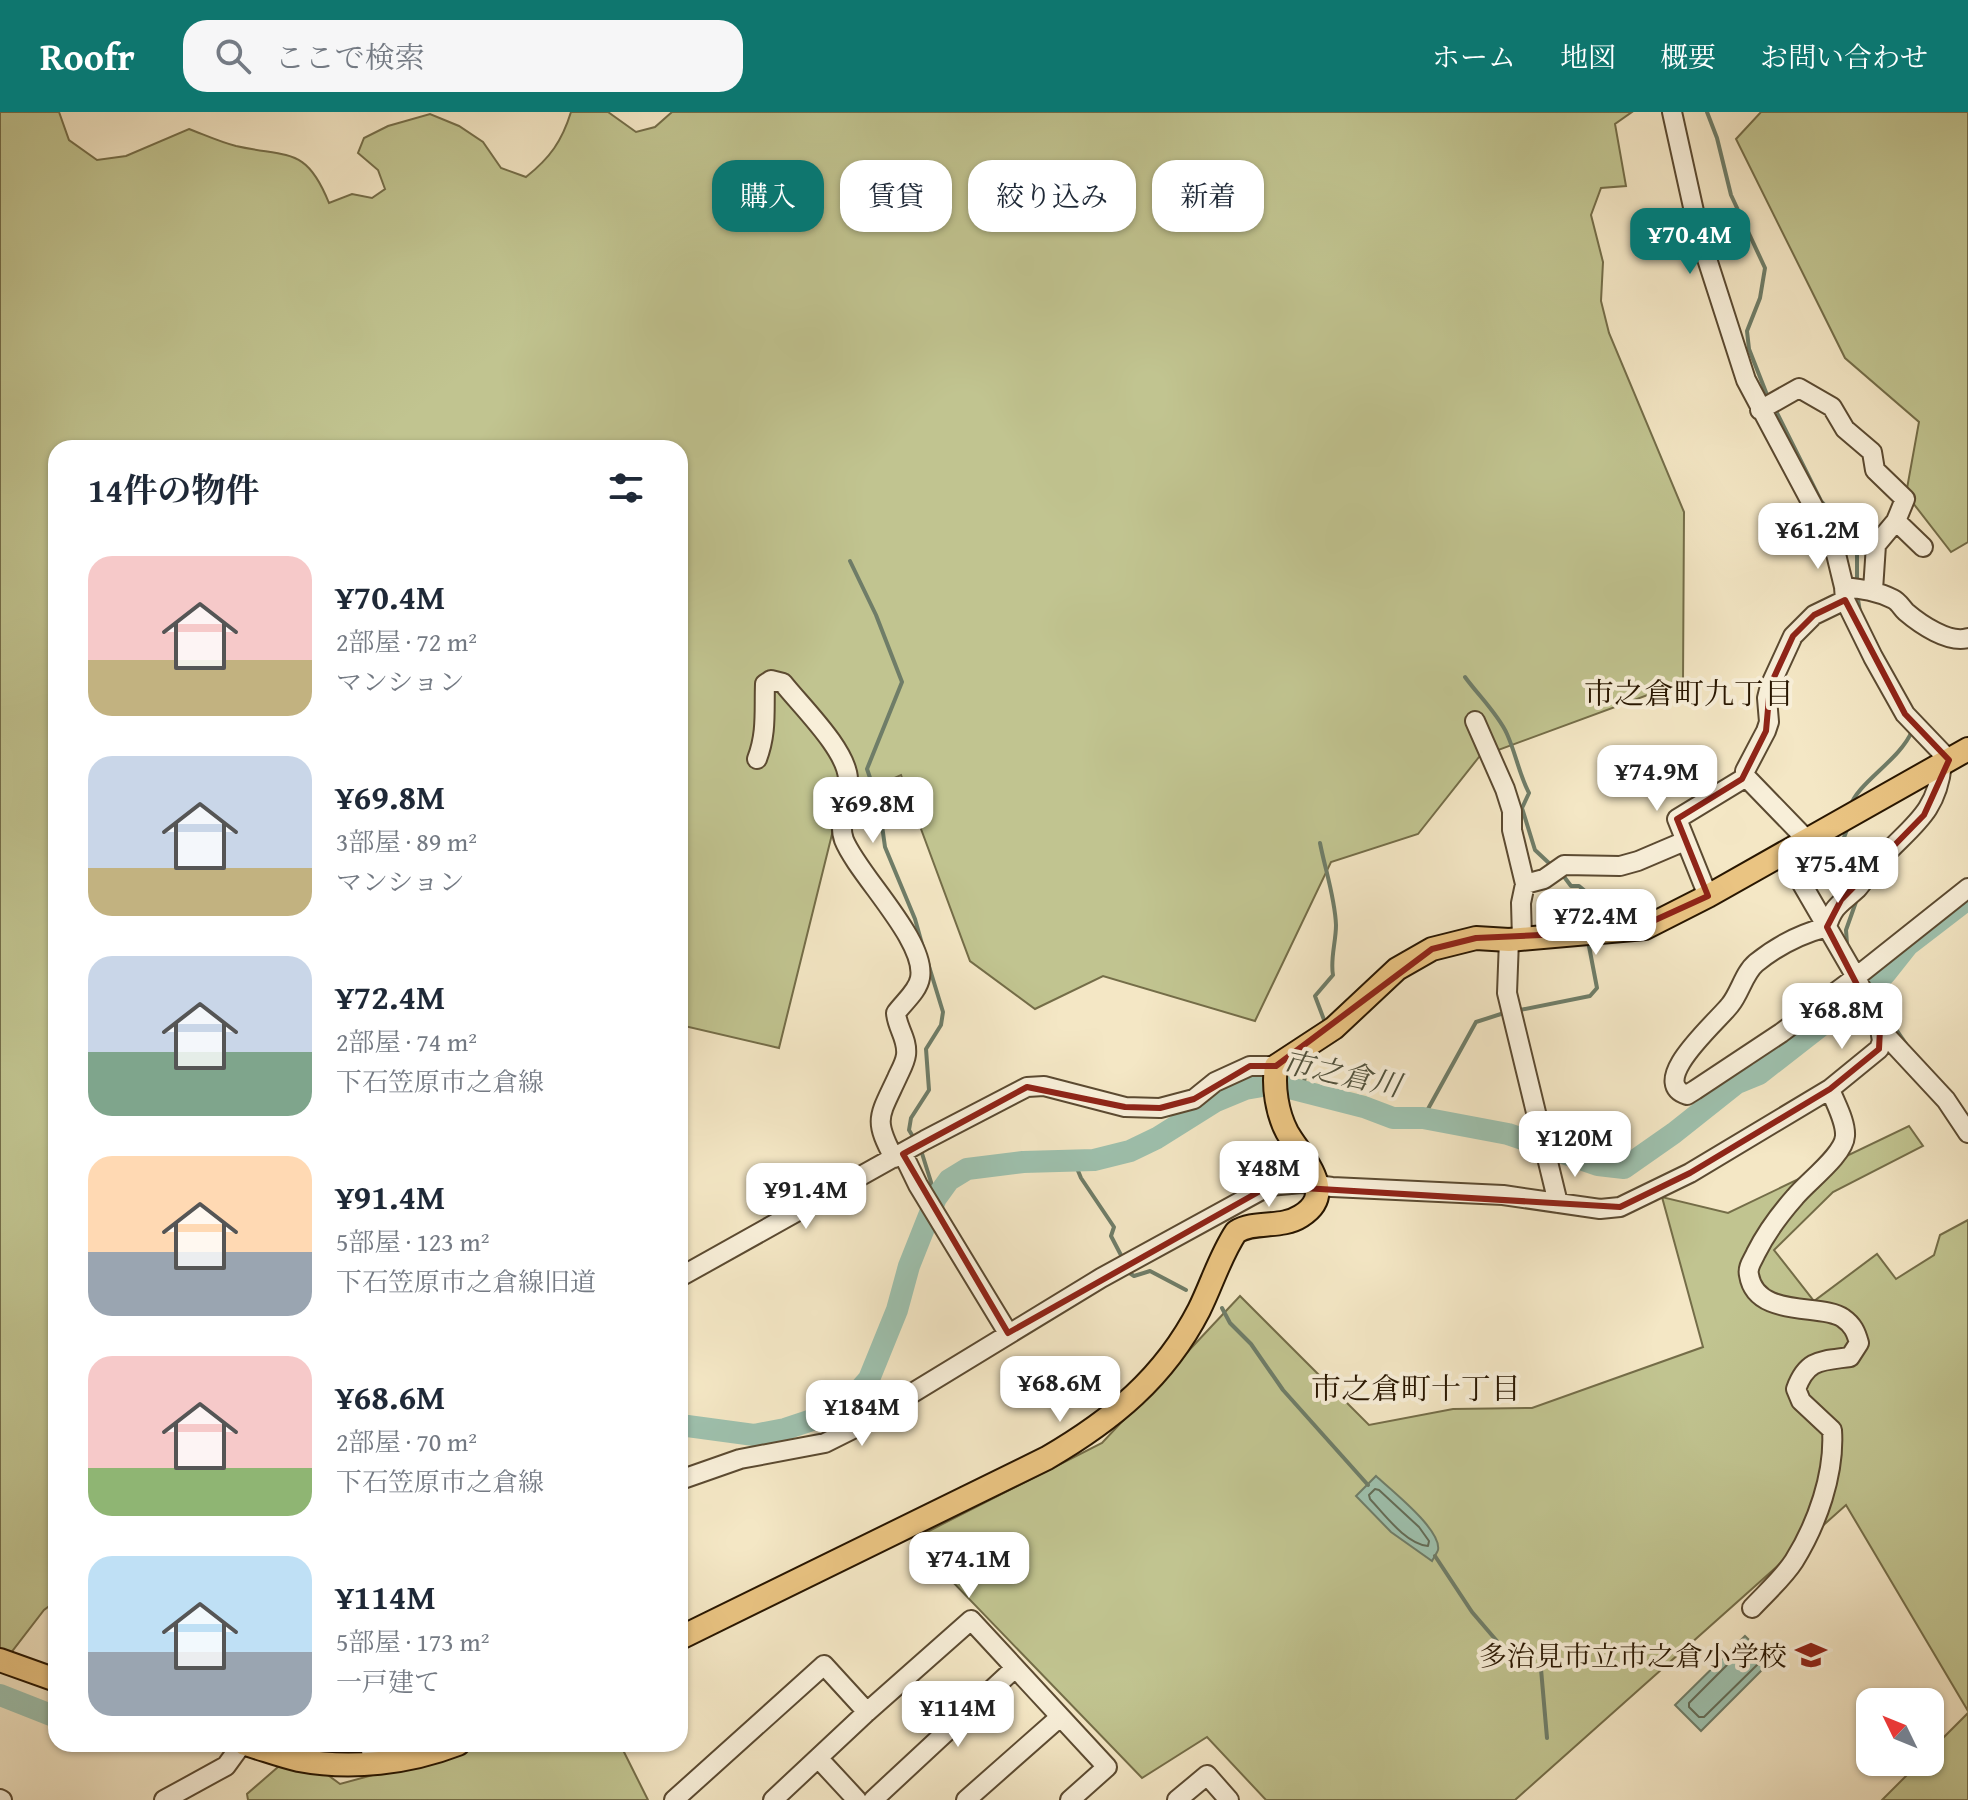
<!DOCTYPE html>
<html lang="ja">
<meta charset="utf-8">
<style>
:root{--surface:#fff;--page:#f6f6f7;--text:#1f2937;--muted:#747a83;--accent:#0f766e}
body{margin:0;font-family:"Gentium Book Plus","Noto Serif JP",serif;background:var(--page);color:var(--text);height:100vh;display:flex;flex-direction:column;font-size:30px;white-space:nowrap}
*{box-sizing:border-box;margin:0}
p{font-size:26px;color:var(--muted)}
.icon{flex:none;width:44px;height:44px;fill:none;stroke:currentColor;stroke-width:2;stroke-linecap:round;stroke-linejoin:round}
.map{position:relative;flex:1;overflow:hidden}
.side{position:absolute;left:48px;top:328px;width:640px;height:1312px;display:flex;flex-direction:column;background:var(--surface);border-radius:24px;box-shadow:0 2px 6px #0004}
.side>*{flex:none}
.banner{position:absolute;left:712px;top:48px;width:760px;height:72px;display:flex;gap:16px}
.needle{width:52px;rotate:313deg}
.fabs{position:absolute;left:1856px;top:1576px;display:grid;gap:16px}
.fabs a{display:grid;place-items:center;width:88px;height:88px;border-radius:16px;background:var(--surface);box-shadow:0 2px 6px #0004;font-size:40px}
.price{position:absolute;translate:-50% -68px;padding:0 18px;border-radius:16px;background:#fff;color:#222;font-size:26px;line-height:52px;filter:drop-shadow(0 2px 4px #0008)}
.price::after{content:'';position:absolute;left:50%;top:48px;width:24px;height:18px;margin-left:-12px;background:inherit;clip-path:polygon(0 0,100% 0,50% 100%)}
.price.selected{background:var(--accent);color:#fff}
ul{padding:0;list-style:none}
li{display:flex;align-items:center;gap:24px;height:200px;padding:0 40px}
li span{display:grid;place-items:center;flex:none;width:224px;height:160px;border-radius:24px;color:#555}
li>.icon{margin-inline-start:auto}
span .icon{width:96px;height:96px;fill:#fffc;stroke-width:1}
li b{font-size:34px}
h2{display:flex;justify-content:space-between;align-items:center;height:96px;padding:0 40px;font-size:34px}
.pill{padding:0 28px;border-radius:24px;background:var(--surface);box-shadow:0 2px 6px #0004;font-size:28px;line-height:72px}
.pill.selected{background:var(--accent);color:#fff}
header{display:flex;align-items:center;gap:48px;box-sizing:border-box;height:112px;padding:0 40px;background:var(--accent);color:#fff}
header strong{font-size:38px}
nav{display:flex;gap:44px;margin-inline-start:auto;font-size:28px}
.search{width:560px;height:72px;background:var(--page);display:flex;align-items:center;gap:20px;box-sizing:border-box;padding:0 28px;border-radius:24px;color:var(--muted);font-size:30px}
.map>svg:first-child{display:block}
.green{fill:#c1c490;stroke:#746d48;stroke-width:2}
.water{fill:#9ec1ae;stroke:#6f7d68;stroke-width:2}
.lines{fill:none;stroke-linecap:round;stroke-linejoin:round}
.shore{stroke:#636c57;stroke-width:2}
.stream{stroke:#6f7d68;stroke-width:4}
.river{stroke:#9ec1ae;stroke-width:22}
.minor-casing{stroke:#5b4a31;stroke-width:22}
.major-casing{stroke:#281600;stroke-width:26}
.minor{stroke:#f8efd9;stroke-width:18}
.major{stroke:#eac482;stroke-width:22}
.marked{fill:none;stroke:#8f2418;stroke-width:6;stroke-linejoin:round}
.labels{text-anchor:middle;dominant-baseline:central;stroke-width:8;stroke-linejoin:round;paint-order:stroke}
.poi-label{font-size:28px;fill:#281600;stroke:#f8efd9;text-anchor:end}
.neighbourhood-label{font-size:30px;fill:#281600;stroke:#f8efd9}
.water-label{font-size:30px;font-style:italic;fill:#51523d;stroke:#f8efd9}
</style>
<header>
<strong>Roofr</strong>
<div class="search"><svg class="icon" aria-label="search" viewBox="0 0 24 24"><circle cx="10" cy="10" r="6"/><path d="M15 15l6 6"/></svg>ここで検索</div>
<nav><a>ホーム</a><a>地図</a><a>概要</a><a>お問い合わせ</a></nav>
</header>
<div class="map">
<svg width="1968" height="1688" viewBox="0 0 1968 1688">
<rect width="100%" height="100%" fill="#f4e7c5"/>
<filter id="stains"><feTurbulence type="fractalNoise" baseFrequency=".0025" numOctaves="4"/><feColorMatrix values="0 0 0 0 .2 0 0 0 0 .09 0 0 0 0 .02 0 0 0 .5 -.17"/></filter>
<radialGradient id="worn" r=".72"><stop offset=".6" stop-color="#630" stop-opacity="0"/><stop offset="1" stop-color="#630" stop-opacity=".3"/></radialGradient>
<path class="green" d="M0,0h59l10,28 28,20 29,-4 63,-27c16,6 31,13 47,17 53,12 70,0 93,57l23,-9 20,4 13,-9 -7,-19 -20,-17 6,-15 24,-12 42,-12 29,12 24,16 18,26 25,9c24,-19 36,-36 45,-65h37l28,20 19,-5 17,-15h960l-17,12 11,62 -25,2 -10,27 12,47 -2,39 8,32 75,179 -1,170 -204,75 -61,77 -87,28 -76,159 -152,-45 -68,33 -65,-48 -69,-186 -61,27 -61,246 -99,-23v-577h-624v1153l-12,9 -34,44 -10,-3z
M1761,0h207v430l-17,10 -45,-58 13,-72 -74,-64 -109,-219z
M1909,1014l14,20 -90,46 -59,58 40,51 63,-47 19,25 38,-24 6,-20 28,-15v491l-122,-206 -331,295h-249l-59,-63 -65,41 -197,-204 -22,-40 179,-91 138,-147 129,129 84,-16 79,-1 171,-61 -41,-150 66,16z
M1968,1601v87h-86l38,-38h10v-11z
M486,1632h134l28,56h-400l-1,-6 31,-27 35,-3 27,20z"/>
<path class="water" d="M1376,1364c15,14 66,54 62,74 0,1 -5,9 -6,11l-41,-29 -35,-36z
M1745,1524l26,25 -70,70 -26,-26z"/>
<g class="lines">
<path class="shore" d="M1375,1377l4,1 40,37 10,14 -1,5c-22,-2 -43,-31 -58,-47l-1,-4z
M1743,1537h4l10,10 1,5 -54,53h-5l-10,-10v-4z"/>
<path class="stream" d="M1707,0l10,26 14,57 34,73 -5,30 -13,33 2,18 20,51
M1774,295l47,94 13,14 17,7 6,7v55
M850,449l26,54 26,67 -35,87 12,35 6,43 30,72 9,32
M1857,481l3,19
M1465,565c13,18 33,37 42,57 9,20 12,40 22,59l-7,15 13,42 16,15
M1850,695c7,-24 50,-47 62,-76
M1848,715l-10,26 17,31
M1320,731c5,26 15,55 16,82 0,17 -6,34 -3,50l-18,21 11,29
M1565,766l6,8h8l6,5 2,35
M1847,832l-1,-14 11,-31
M1869,867l3,4
M1845,895l21,2
M1520,898l70,-14 7,-8 -9,-47
M1882,902l6,4 18,26
M1303,978l3,-22 6,-14
M1423,1006l53,-96 25,-8
M915,1028l-6,-10 2,-12 18,-28 -3,-41 15,-24 2,-13 -15,-49
M920,1035l16,51
M1074,1049l7,17 33,49 -3,9 12,23
M1128,1160l6,4 16,-5 36,19
M1222,1196l8,15 21,21 32,46 85,95
M1435,1444l37,56 30,35 39,22 6,69"/>
<path class="river" d="M680,1313l74,10 31,-6 36,-12 27,-14 21,-24 28,-69 12,-44 27,-68 13,-18 18,-11 56,-7 71,-2 36,-9 27,-13 59,-37 29,-12 29,-5 90,23 29,11h30l85,16 90,31 26,3 50,-35 63,-50 22,-9 86,-67 40,-33 23,-29 60,-46
M0,1583l56,22"/>
<defs>
<path id="minor" d="M1672,0l27,122 47,146 73,137 17,37 8,33 1,13 28,57 32,57 44,46
M1760,298l39,-22 33,19 13,22 27,23 3,18 30,29 -9,22 -20,24 -3,45
M1896,409l27,26
M1844,475c18,2 33,4 49,12 6,3 8,8 13,13 14,12 43,32 62,26
M1475,609l30,68 7,22v19l13,54 -4,19 1,36
M757,647c10,-26 7,-48 8,-75l6,-4 12,3c18,23 64,67 65,96 1,19 -11,42 -4,61 14,35 83,101 76,138 -2,13 -17,25 -24,35 1,15 12,26 10,42 -1,8 -6,16 -9,23 -18,39 -24,41 -3,80
M1942,652c-5,50 -31,62 -62,96 -9,9 -15,20 -23,29 -15,14 -24,16 -30,38 -27,7 -49,18 -71,36 -12,10 -16,30 -26,42 -12,16 -84,77 -43,90l8,-5 86,-57 75,-56 112,-89
M1807,728l-61,-63 -1,-6 21,-40 3,-9 -2,-24 3,-12 23,-50 21,-21 31,-15
M1525,772l19,-5 20,-14 56,1 18,-5 47,-20
M1708,784l-31,-77 69,-42
M1509,828l-2,53 51,210
M1880,917l66,71 22,33
M903,1042l15,31 90,148
M680,1165l245,-137 102,-53 17,-1 81,21 35,1 34,-9 21,-17 35,-16h26
M680,1368l60,-21 85,-16 30,-15 246,-150 168,-92 33,-3 30,4 171,8 97,14 20,-2 70,-34 140,-84 49,-40 3,-8 -2,-12 -24,-52 -72,-124
M1752,1496c14,-15 31,-30 42,-47 23,-37 41,-87 38,-131l-31,-29 -5,-12c11,-30 25,-28 54,-32l9,-14c-3,-11 -6,-18 -16,-25 -20,-15 -87,1 -94,-43 -2,-8 4,-15 7,-22 10,-20 24,-39 39,-56 12,-15 49,-42 50,-61 1,-15 -10,-33 -15,-47
M370,1632l3,19
M819,1647l38,41
M0,1687l2,1
M164,1688l62,-34 16,-22
M674,1688l150,-135 43,47
M773,1688l94,-88 104,-92 136,147 -37,33
M873,1688l142,-132
M966,1688l94,-83
M1177,1688l30,-25 22,25"/>
<path id="major" d="M680,1526l367,-180c65,-38 117,-80 152,-148 13,-26 21,-54 37,-78 19,-12 45,-3 65,-16 38,-24 0,-59 -14,-84 -10,-19 -14,-45 -11,-66l58,-38 63,-59 35,-20 44,-11 33,2 136,-12 63,-32 260,-147
M0,1548l56,20
M245,1632c18,5 36,12 54,16 52,10 110,3 159,-16"/>
</defs>
<use href="#minor" class="minor-casing"/>
<use href="#major" class="major-casing"/>
<use href="#minor" class="minor"/>
<use href="#major" class="major"/>
</g>
<path class="marked" d="M1845,488l60,114 44,46 -25,55 -83,85 -14,27 53,102 -1,20 -49,40 -140,84 -70,34 -351,-21 -261,147 -105,-179 124,-67 98,20 35,1 34,-9 56,-33h26l156,-117 44,-11 155,-7 77,-35 -31,-77 65,-40 24,-48 4,-45 23,-50 21,-21z"/>
<defs>
<symbol id="school-bare" viewBox="-9 -9 18 18"><path d="M0-5L7-2L0 1L-7-2ZM-4 1L0 2.5L4 1V4Q0 6-4 4Z" fill="#8f2418" stroke="#f8efd9" stroke-width="2.5" paint-order="stroke"/></symbol>
</defs>
<g fill-rule="evenodd">
<use href="#school-bare" x="1789" y="1521" width="44" height="44"/>
</g>
<g class="labels">
<g class="poi-label">
<text x="1787" y="1543">多治見市立市之倉小学校</text>
</g>
<g class="neighbourhood-label">
<text x="1689" y="581">市之倉町九丁目</text>
<text x="1416" y="1276">市之倉町十丁目</text>
</g>
<g class="water-label">
<text transform="translate(1342 961) rotate(12)">市之倉川</text>
</g>
</g>
<rect width="100%" height="100%" filter="url(#stains)"/>
<rect width="100%" height="100%" fill="url(#worn)"/>
</svg>
<div class="fabs">
<a><svg class="needle" viewBox="-14 -14 28 28"><path d="M0-13l5 13h-10z" fill="#e53935"/><path d="M0 13l5-13h-10z" fill="#747a83"/></svg></a>
</div>
<b class="price selected" style="left:1690px;top:164px">¥70.4M</b>
<b class="price" style="left:1818px;top:459px">¥61.2M</b>
<b class="price" style="left:1657px;top:701px">¥74.9M</b>
<b class="price" style="left:873px;top:733px">¥69.8M</b>
<b class="price" style="left:1838px;top:793px">¥75.4M</b>
<b class="price" style="left:1596px;top:845px">¥72.4M</b>
<b class="price" style="left:1842px;top:939px">¥68.8M</b>
<b class="price" style="left:1575px;top:1067px">¥120M</b>
<b class="price" style="left:1269px;top:1097px">¥48M</b>
<b class="price" style="left:806px;top:1119px">¥91.4M</b>
<b class="price" style="left:1060px;top:1312px">¥68.6M</b>
<b class="price" style="left:862px;top:1336px">¥184M</b>
<b class="price" style="left:969px;top:1488px">¥74.1M</b>
<b class="price" style="left:958px;top:1637px">¥114M</b>
<div class="banner">
<a class="pill selected">購入</a>
<a class="pill">賃貸</a>
<a class="pill">絞り込み</a>
<a class="pill">新着</a>
</div>
<section class="side">
<h2>14件の物件<svg class="icon" aria-label="filters" viewBox="0 0 24 24"><path d="M4 7h16M4 17h16"/><circle cx="9" cy="7" r="2"/><circle cx="15" cy="17" r="2"/></svg></h2>
<ul>
<li><span style="background:linear-gradient(#f6c9c9 65%,#c2b280 0)"><svg class="icon" aria-label="home" viewBox="0 0 24 24"><path d="M3 11l9-7 9 7M6 9v11h12V9"/></svg></span><div><b>¥70.4M</b><p>2部屋 · 72 m²</p><p>マンション</p></div></li>
<li><span style="background:linear-gradient(#c9d6e8 70%,#c2b280 0)"><svg class="icon" aria-label="home" viewBox="0 0 24 24"><path d="M3 11l9-7 9 7M6 9v11h12V9"/></svg></span><div><b>¥69.8M</b><p>3部屋 · 89 m²</p><p>マンション</p></div></li>
<li><span style="background:linear-gradient(#c9d6e8 60%,#7fa58c 0)"><svg class="icon" aria-label="home" viewBox="0 0 24 24"><path d="M3 11l9-7 9 7M6 9v11h12V9"/></svg></span><div><b>¥72.4M</b><p>2部屋 · 74 m²</p><p>下石笠原市之倉線</p></div></li>
<li><span style="background:linear-gradient(#ffd9b3 60%,#9aa5b1 0)"><svg class="icon" aria-label="home" viewBox="0 0 24 24"><path d="M3 11l9-7 9 7M6 9v11h12V9"/></svg></span><div><b>¥91.4M</b><p>5部屋 · 123 m²</p><p>下石笠原市之倉線旧道</p></div></li>
<li><span style="background:linear-gradient(#f6c9c9 70%,#8fb573 0)"><svg class="icon" aria-label="home" viewBox="0 0 24 24"><path d="M3 11l9-7 9 7M6 9v11h12V9"/></svg></span><div><b>¥68.6M</b><p>2部屋 · 70 m²</p><p>下石笠原市之倉線</p></div></li>
<li><span style="background:linear-gradient(#bfe0f5 60%,#9aa5b1 0)"><svg class="icon" aria-label="home" viewBox="0 0 24 24"><path d="M3 11l9-7 9 7M6 9v11h12V9"/></svg></span><div><b>¥114M</b><p>5部屋 · 173 m²</p><p>一戸建て</p></div></li>
</ul>
</section>
</div>
